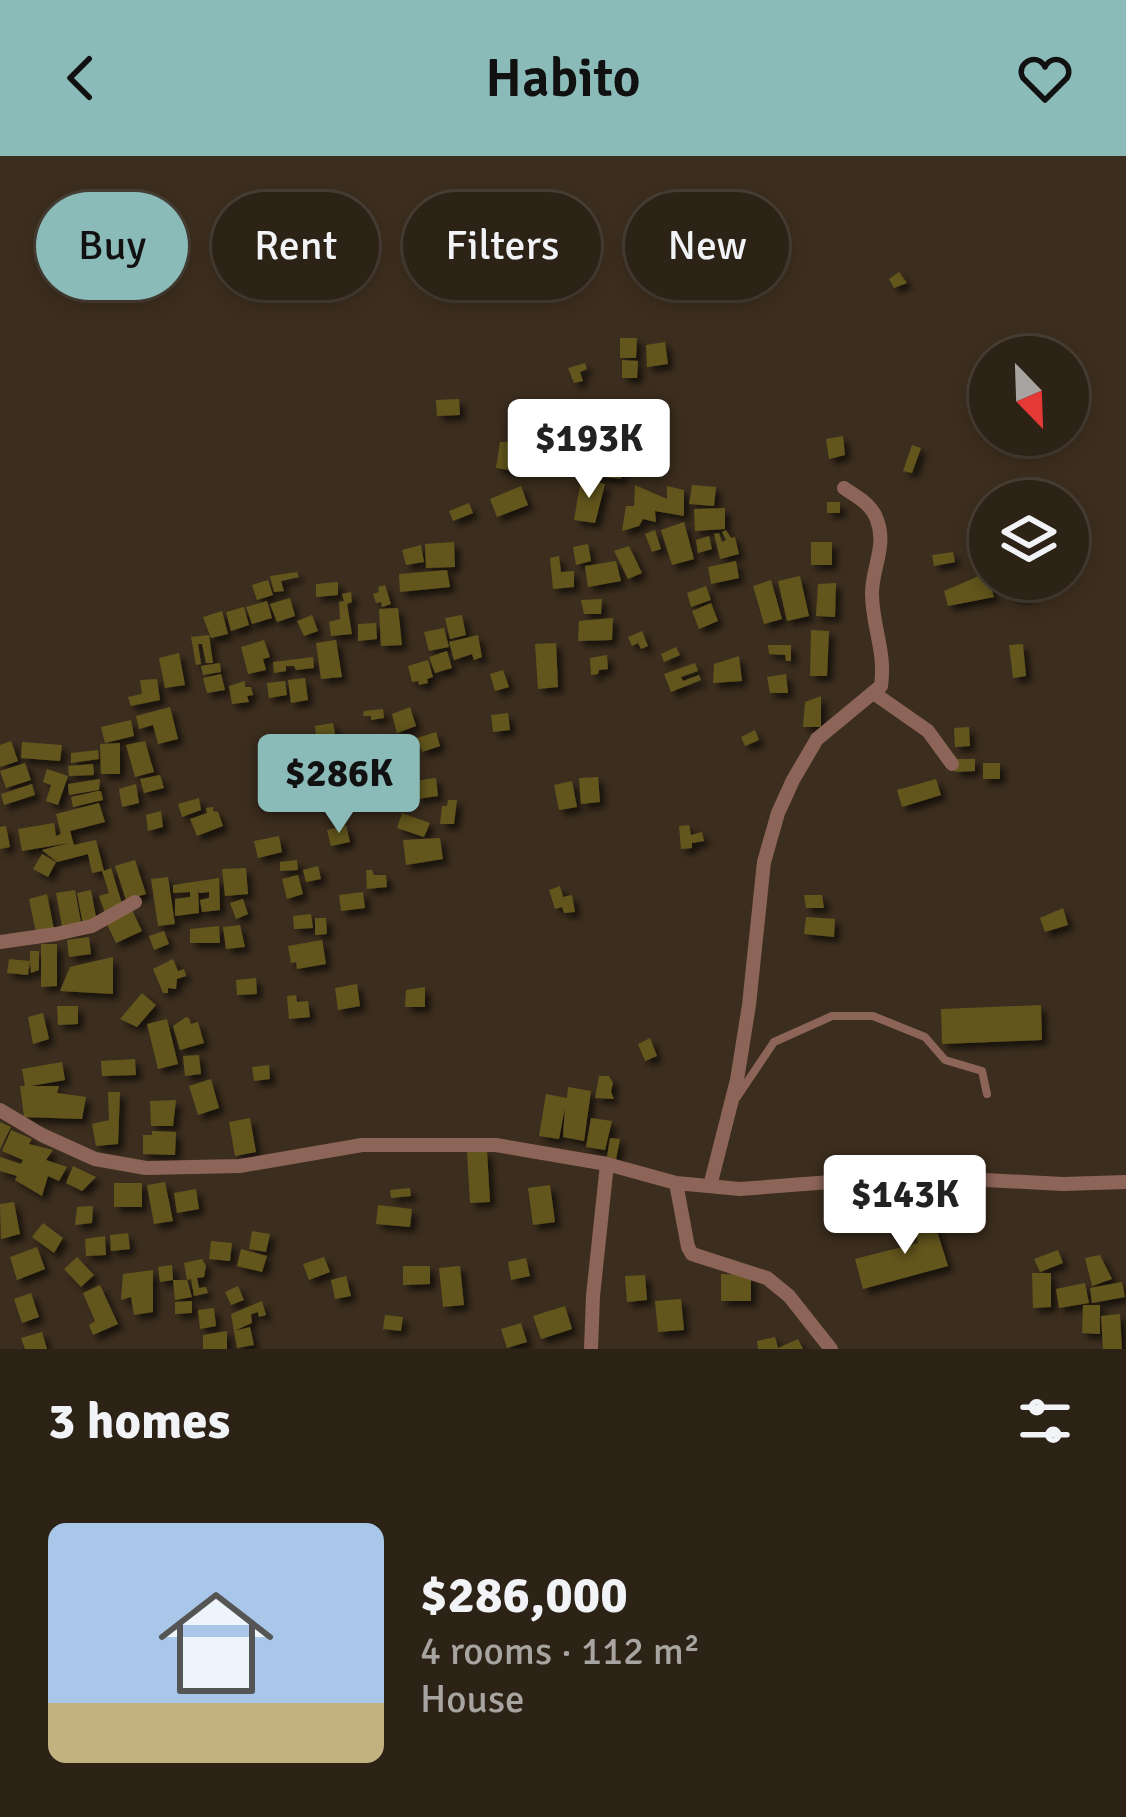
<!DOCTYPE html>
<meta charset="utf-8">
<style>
:root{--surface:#2d2216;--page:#352a1f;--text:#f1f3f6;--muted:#a7a4a1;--line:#483f35;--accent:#8bbbb9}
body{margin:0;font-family:Signika,sans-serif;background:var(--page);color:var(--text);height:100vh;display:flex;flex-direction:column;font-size:45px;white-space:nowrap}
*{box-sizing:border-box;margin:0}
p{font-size:39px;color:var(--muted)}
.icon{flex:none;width:66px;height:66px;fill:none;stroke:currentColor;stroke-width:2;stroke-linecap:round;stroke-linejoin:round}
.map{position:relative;height:1193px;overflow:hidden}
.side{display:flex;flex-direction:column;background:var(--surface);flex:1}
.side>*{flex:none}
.banner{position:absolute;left:36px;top:36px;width:1056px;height:108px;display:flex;gap:24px}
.needle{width:78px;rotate:157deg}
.tools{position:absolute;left:969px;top:180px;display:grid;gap:24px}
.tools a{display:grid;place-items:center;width:120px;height:120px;border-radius:50%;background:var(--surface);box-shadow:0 6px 18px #0003,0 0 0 3px var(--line);font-size:60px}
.price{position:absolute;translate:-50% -102px;padding:0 27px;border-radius:12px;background:#fff;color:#222;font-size:39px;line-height:78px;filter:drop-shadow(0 3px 6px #0008)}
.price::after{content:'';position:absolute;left:50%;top:72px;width:36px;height:27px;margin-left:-18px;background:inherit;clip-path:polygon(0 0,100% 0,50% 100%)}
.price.current{background:var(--accent);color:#111}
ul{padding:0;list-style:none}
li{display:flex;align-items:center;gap:36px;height:300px;padding:0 48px}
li+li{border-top:3px solid var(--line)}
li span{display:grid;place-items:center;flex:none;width:336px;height:240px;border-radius:18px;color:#555}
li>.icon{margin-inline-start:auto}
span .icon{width:144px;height:144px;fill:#fffc;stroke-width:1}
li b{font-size:51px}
h2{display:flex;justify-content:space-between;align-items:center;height:144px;padding:0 48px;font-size:51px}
.tag{padding:0 42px;border-radius:54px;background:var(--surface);box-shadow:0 6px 18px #0003,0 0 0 3px var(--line);font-size:42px;line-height:108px}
.tag.current{background:var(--accent);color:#111}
header{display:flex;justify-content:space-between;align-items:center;height:156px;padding:0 48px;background:var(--accent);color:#111;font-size:54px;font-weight:600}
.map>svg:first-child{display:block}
.building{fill:#62561f;filter:url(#shadow)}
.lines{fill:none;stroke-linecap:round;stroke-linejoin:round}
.lane{stroke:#8d6558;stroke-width:8}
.street{stroke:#8d6558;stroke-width:14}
</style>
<header><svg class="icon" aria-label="back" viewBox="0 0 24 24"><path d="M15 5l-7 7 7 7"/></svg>Habito<svg class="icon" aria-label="heart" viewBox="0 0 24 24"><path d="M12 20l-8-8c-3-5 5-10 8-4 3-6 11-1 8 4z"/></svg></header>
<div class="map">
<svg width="1126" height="1193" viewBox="0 0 1126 1193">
<defs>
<filter id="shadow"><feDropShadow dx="5.5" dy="5.5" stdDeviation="3" flood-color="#0009"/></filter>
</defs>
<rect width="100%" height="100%" fill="#3c2e1e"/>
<path class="building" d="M899,116l8,11 -13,5 -5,-9z
M620,182h17l-1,20h-16z
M665,186l3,22 -21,3 -1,-22z
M622,204l16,1 -1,17h-15z
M585,207l2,6 -7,3 3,9 -9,2 -6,-15z
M459,243l1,16 -23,1 -1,-16z
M588,276l36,3 -3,44 -35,-4z
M843,280l2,19 -16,4 -3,-20z
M500,286h16l-1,29 -19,-3z
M912,289l9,3 -9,25 -9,-2z
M551,290l-1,14 -16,-1 -1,-12z
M581,323l24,5 -10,39 -21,-3z
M635,329l32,14v-13l17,4v26l-29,-5 1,11 -13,-3 -4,7 -17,5 4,-25h8z
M692,329l24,2 -2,19 -25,-2z
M521,330l7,19 -31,12 -7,-18z
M827,346h13v11h-13z
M469,347l4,10 -20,8 -4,-10z
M725,352v21l-30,2 -1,-22z
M684,366l10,37 -22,6 -11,-35z
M655,374l6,19 -9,3 -7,-18z
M726,374l5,8 4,-1 4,17 -19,5 -6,-25 5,-1 3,9 4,-2 -4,-8z
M709,380l3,13 -14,4 -2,-13z
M454,386l1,25 -29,1 -1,-24z
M811,386h21v23h-21z
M588,388l3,17 -15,4 -3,-18z
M421,389l3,17 -18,3 -4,-15z
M629,390l13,27 -14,6 -14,-28z
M953,396l2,10 -21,4 -2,-11z
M559,400l2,16 13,-1v16l-21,2 -3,-31z
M616,405l5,20 -33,6 -3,-21z
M736,405l3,17 -28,6 -3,-17z
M447,414l3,17 -50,5 -1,-18z
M297,416l2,5 -18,4 3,10 -10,1 -4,-16z
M986,417l8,24 -46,9 -4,-15z
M800,420l9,40 -22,5 -9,-40z
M268,424l5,15 -16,5 -5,-15z
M771,424l11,39 -18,5 -11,-38z
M338,426v13l-22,2v-13z
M836,427l-1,34 -19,-1 2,-32z
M385,429l6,19 -9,3 -1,-5 -5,1 -3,-9 6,-2 -1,-5z
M706,430l5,14 -20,7 -4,-14z
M1029,431l2,9 -19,2 -1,-7z
M351,436l1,10 -5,2 5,30 -21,2 -2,-14 11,-3 -1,-17 5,-1 -2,-7z
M290,442l5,18 -18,6 -7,-18z
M602,443l-1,15h-17l-3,-14z
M267,445l5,17 -20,6 -6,-17z
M711,447l7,18 -19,8 -7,-18z
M244,451l5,18 -18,6 -5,-19z
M398,452l4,37 -21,1 -2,-37z
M222,455l6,23 -17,4 -8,-21z
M312,459l6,16 -14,5 -7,-15z
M462,459l4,20 -16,4 -5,-21z
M613,462l-1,22 -34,1 1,-20z
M376,467l1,16 -19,2v-17z
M444,472l5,19 -20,4 -5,-19z
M811,474l18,1 -2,45h-17z
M642,475l6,15 -7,3 -3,-6 -6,3 -4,-9z
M209,479l4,28h-7l-4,-19h-4l3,20 -5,1 -5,-28z
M478,479l4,22 -8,3 -2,-6 -18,6 -5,-18z
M264,484l6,17 -7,2 3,11 -18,4 -7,-27z
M336,484l6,37 -21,2 -5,-36z
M556,487l2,44 -20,2 -3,-45z
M1023,488l3,32 -13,2 -4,-33z
M768,489h23v16h-5l-1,-6 -16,-1z
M676,491l4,8 -16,7 -3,-8z
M447,495l5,17 -17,5 -6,-16z
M179,497l6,32 -20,3 -6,-30z
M607,499l1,14 -9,1 -1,4 -7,1 -1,-17z
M739,500l3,25 -29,2 1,-19z
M313,501l1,11 -18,2 -2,-4h-8v5l-12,2 -1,-11z
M428,504l5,17 -6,2 1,4 -9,2 -1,-4 -6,1 -4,-16z
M220,507l1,9 -18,3 -2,-9z
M695,507l3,8 -17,6 2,4 16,-6 2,5 -30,12 -7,-18z
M503,514l6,17 -14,4 -5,-17z
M221,518l4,16 -18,3 -4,-15z
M786,518l2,19h-18l-3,-16z
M305,522l3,22 -17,3 -3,-23z
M157,523l3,21 -29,6 -3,-9 14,-3 -2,-14z
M245,525v6h6l2,8 -6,1 2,6 -17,2 -3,-18z
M285,525l2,14 -18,3 -2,-15z
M821,540v31h-18l2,-25z
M170,551l8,32 -20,5 -5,-19 -14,4 -3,-13z
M410,551l6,19 -19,7 -5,-19z
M383,553l1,9 -13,2v-4h-8l1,-5z
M508,557l2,17 -17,2 -2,-17z
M131,564l3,16 -29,7 -4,-16z
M333,567l5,27 -20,5 -3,-29z
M969,571l1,19 -15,1 -1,-19z
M755,574l4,10 -14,6 -4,-9z
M436,576l4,14 -18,6 -5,-14z
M11,585l7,20 -18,6v-22z
M145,585l9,31 -19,5 -9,-32z
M22,586l40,3 -2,16 -39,-3z
M120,587v31h-19l-1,-30z
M98,594l1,9 -28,4v-10z
M955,603h20v12l-20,1z
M25,607l6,17 -25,8 -6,-17z
M983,607h17v16h-17z
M93,608l1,11 -25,1 -1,-10z
M47,613l21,7 -10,29 -12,-4 5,-16 -8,-3z
M160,619l4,13 -20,5 -4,-14z
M598,621l2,25 -19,2 -2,-26z
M436,622l2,18 -21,3 -4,-18z
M100,623l-1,11 -30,5 -1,-11z
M936,623l5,16 -39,12 -5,-17z
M572,625l5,26 -18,3 -5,-25z
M32,628l3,11 -31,10 -3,-11z
M136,628l3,19 -17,4 -3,-18z
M98,635h3l2,9 -30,7 -2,-10z
M199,642l2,12 -19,7 -4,-13z
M448,644h9l-3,24h-14l2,-18h5z
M99,647l6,19 -35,9 4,14 22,-5 8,31 7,-3 12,39 -18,6 -6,-17 10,-3 -7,-22 -10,2 -4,-19 -31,8 -15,-12 27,-7 -47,8 -4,-22 36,-6 2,13 5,-2 -5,-20z
M213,651v4l5,1 5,14 -26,10 -7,-17 17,-6 -1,-5z
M161,655l2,16 -15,4 -2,-16z
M402,657l28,10 -6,14 -27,-9z
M346,669l4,17 -19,4 -4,-16z
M689,669l2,10 11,-3 2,9 -12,2v5l-11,1 -2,-23z
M6,670l4,21 -10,2v-22z
M279,680l3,16 -24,6 -4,-17z
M440,682l3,21 -37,6 -3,-25z
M42,698l14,8 -8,15 -15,-8z
M135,704l11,34 -20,6 -11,-34z
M297,704l1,10 -18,1v-9z
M318,710l3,13 -15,3 -3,-12z
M246,712l2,26 -23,2 -3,-27z
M366,714h6l2,5h12l1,12 -20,2z
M298,719l5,19 -16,5 -5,-20z
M168,721l7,47 -17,2 -7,-47z
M219,722l1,32 -18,2 -2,-12 9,-2v-6l-10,1 -1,-4 1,24 -24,3v-17l15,-2v-5l-17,1v-8z
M560,730l3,11 9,-2 3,17 -11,1 -2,-6 -7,2 -6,-19z
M75,734l7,38 -19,3 -7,-38z
M91,734l6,32 -14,3 -6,-32z
M363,736l2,16 -24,3 -2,-16z
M47,738l7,35 -18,4 -7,-34z
M804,739h18l2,13h-18z
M243,743l5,15 -12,5 -6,-16z
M1063,752l5,17 -23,7 -5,-14z
M132,754l10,21 -26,12 -9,-19z
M311,758l2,14 -19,1 -1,-13z
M806,761l29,2 -1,18 -30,-3z
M315,762h11l1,16 -12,1z
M240,769l5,22 -19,2 -3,-22z
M219,770l1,17h-30v-14z
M164,775l5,13 -15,6 -5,-14z
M89,781l2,17 -22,3 -2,-17z
M322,784l4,24 -29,5 -1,-7 -5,1 -3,-17z
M41,788h16v42l-16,1z
M30,795h9v19l-8,3 -1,-12 -2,14 -21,-2 2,-14 21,2z
M113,801v37l-53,-3 10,-24z
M173,803l5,12 6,-2 2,7 -9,3 -1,10 -8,-1v5h-5l-10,-24z
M256,822l1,16 -20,1 -1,-15z
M357,828l3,22 -22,4 -3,-22z
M425,831v20h-20l1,-17z
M142,837l14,12 -19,22 -17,-8z
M296,839l1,7 11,-1 2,16 -21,2 -2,-23z
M1041,849l1,35 -100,4 -1,-35z
M57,850h21v18l-20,1z
M43,857l6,26 -16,5 -5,-27z
M186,861l3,1 2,6 7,-2 6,21 -24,7 -7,-24z
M167,863l11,45 -20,5 -11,-45z
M650,882l7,18 -12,5 -7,-17z
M199,899l2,19 -16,2 -2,-20z
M135,903l1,16 -34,1 -1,-15z
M62,906l3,18 -40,7 -3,-18z
M269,909l1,14 -16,2 -2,-14z
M599,920h10l4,7 -2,9 3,7 -19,-1z
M211,923l8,29 -21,7 -9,-29z
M20,930h39l-2,7 29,4 -4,22 -58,-2z
M568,931l23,4 -7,50 -21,-4 2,-30 -6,32 -20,-3 7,-42 21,4z
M108,936h12l-2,52 -22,2 -4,-22 17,-4z
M176,944l-3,26h-22l-1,-25z
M250,962l6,34 -21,4 -6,-34z
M591,962l21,3 -7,29 -19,-3z
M0,966l11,5 -11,22z
M11,974l21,9 -3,5 24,6 -7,10 21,7 -8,14 -11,-5 -6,20 -27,-16 2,-4 -17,-5v-14l21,7 2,-4 -21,-9z
M152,975l24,1 -1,23 -32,-1v-19h9z
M610,982l10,1 -4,20 -9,-2z
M487,995l3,51 -20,1 -3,-51z
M73,1010l23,11 -14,14 -16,-8z
M165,1026l8,39 -19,3 -7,-39z
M114,1027h28v24h-28z
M550,1029l5,37 -22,3 -5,-37z
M410,1032l1,8 -20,2 -1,-8z
M196,1033l3,20 -22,4 -3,-20z
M14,1046l6,32 -19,5 -1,-35z
M378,1049l34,4 -2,18 -34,-3z
M93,1050l-1,17 -17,2 2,-18z
M931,1056l17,54 -85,23 -8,-30 63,-16 -7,-25z
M43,1067l20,15 -9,15 -22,-16z
M252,1075l18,3 -4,18 -17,-3z
M128,1077l2,16 -19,2 -1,-16z
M105,1080l1,19 -20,1 -1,-17z
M211,1085l21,2 -2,18 -21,-2z
M37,1091l8,22 -28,11 -7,-23z
M241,1093l26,7 -5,16 -25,-6z
M1058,1094l5,13 -23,9 -6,-13z
M1100,1099l12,24 -20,7 -7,-28z
M77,1101l17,18 -13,12 -17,-18z
M324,1101l6,15 -21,8 -6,-16z
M526,1102l4,18 -19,4 -3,-18z
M202,1103l4,7 -2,11 -7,1 2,10 7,-1 2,6 -14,3 -3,-17 -4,1 5,17 -17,3 -2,-20h14l-3,-17z
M172,1109l1,15 -13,2 -2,-15z
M403,1110h27v18l-27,1z
M460,1110l4,39 -21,2 -4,-39z
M153,1114v42l-19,3 -3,-18 -10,3 2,-26z
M1032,1117h19v34l-18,1z
M721,1118l30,1v26h-30z
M645,1119l2,25 -20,2 -2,-26z
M346,1120l5,20 -16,3 -4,-19z
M1122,1126l3,15 -33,6 -2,-15z
M1085,1127l4,20 -30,5 -3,-19z
M100,1129l18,39 -25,11 -4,-10 6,-4 -12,-28z
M238,1130l6,14 -13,5 -6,-13z
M31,1137l8,24 -17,6 -8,-24z
M681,1143l3,31 -26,2 -3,-31z
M192,1145v12l-17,1v-12z
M262,1145l4,14 -7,2 -1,-5 -7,2 1,9 -18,8 16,-4 4,18 -17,3 -6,-34z
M1083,1149h17v29l-18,-1z
M565,1150l7,23 -31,10 -8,-23z
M214,1152l2,18 -16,3 -2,-19z
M1120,1158l2,35h-19l-2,-33z
M385,1159l18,2 -2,14 -18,-2z
M521,1167l6,19 -20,6 -6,-19z
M227,1175v18h-24v-14z
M42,1176l5,17h-22l-4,-11z
M775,1181l3,11 20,-9 5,10h-45l-1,-8z"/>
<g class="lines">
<path class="lane" d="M737,941l37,-55 58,-26h41l52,21 20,23 37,11 5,23"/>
<path class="street" d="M875,538l53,37 24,33
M0,786l56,-8 36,-8 43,-24
M0,954l42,25 53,24 51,9 94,-2 122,-21h134l111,19 69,19 64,6 169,-13 154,8 63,-2
M676,1027l12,64 4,7 75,24 22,18 42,53
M710,1030l27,-106 12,-75 15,-143 14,-49 15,-33 24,-41 64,-53c5,-36 -9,-59 -9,-93 0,-25 15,-47 5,-73 -5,-16 -20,-23 -33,-32
M591,1193l2,-53 14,-132"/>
</g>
</svg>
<div class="tools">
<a><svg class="needle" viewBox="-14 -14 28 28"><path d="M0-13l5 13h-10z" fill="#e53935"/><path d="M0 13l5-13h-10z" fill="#a7a4a1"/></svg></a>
<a><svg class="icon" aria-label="layers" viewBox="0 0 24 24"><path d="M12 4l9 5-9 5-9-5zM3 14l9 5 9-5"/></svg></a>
</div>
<b class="price" style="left:589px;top:345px">$193K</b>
<b class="price current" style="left:339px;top:680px">$286K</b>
<b class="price" style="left:905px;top:1101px">$143K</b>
<div class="banner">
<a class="tag current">Buy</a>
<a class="tag">Rent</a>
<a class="tag">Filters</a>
<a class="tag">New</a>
</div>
</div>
<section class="side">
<h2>3 homes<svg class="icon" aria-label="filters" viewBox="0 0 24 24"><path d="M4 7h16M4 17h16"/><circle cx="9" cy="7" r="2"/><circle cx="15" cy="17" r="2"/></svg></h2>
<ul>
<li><span style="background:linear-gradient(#a9c7e8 75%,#c2b280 0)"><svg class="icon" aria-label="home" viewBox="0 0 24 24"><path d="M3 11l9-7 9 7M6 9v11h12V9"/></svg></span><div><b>$286,000</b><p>4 rooms · 112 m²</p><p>House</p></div></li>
</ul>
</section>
